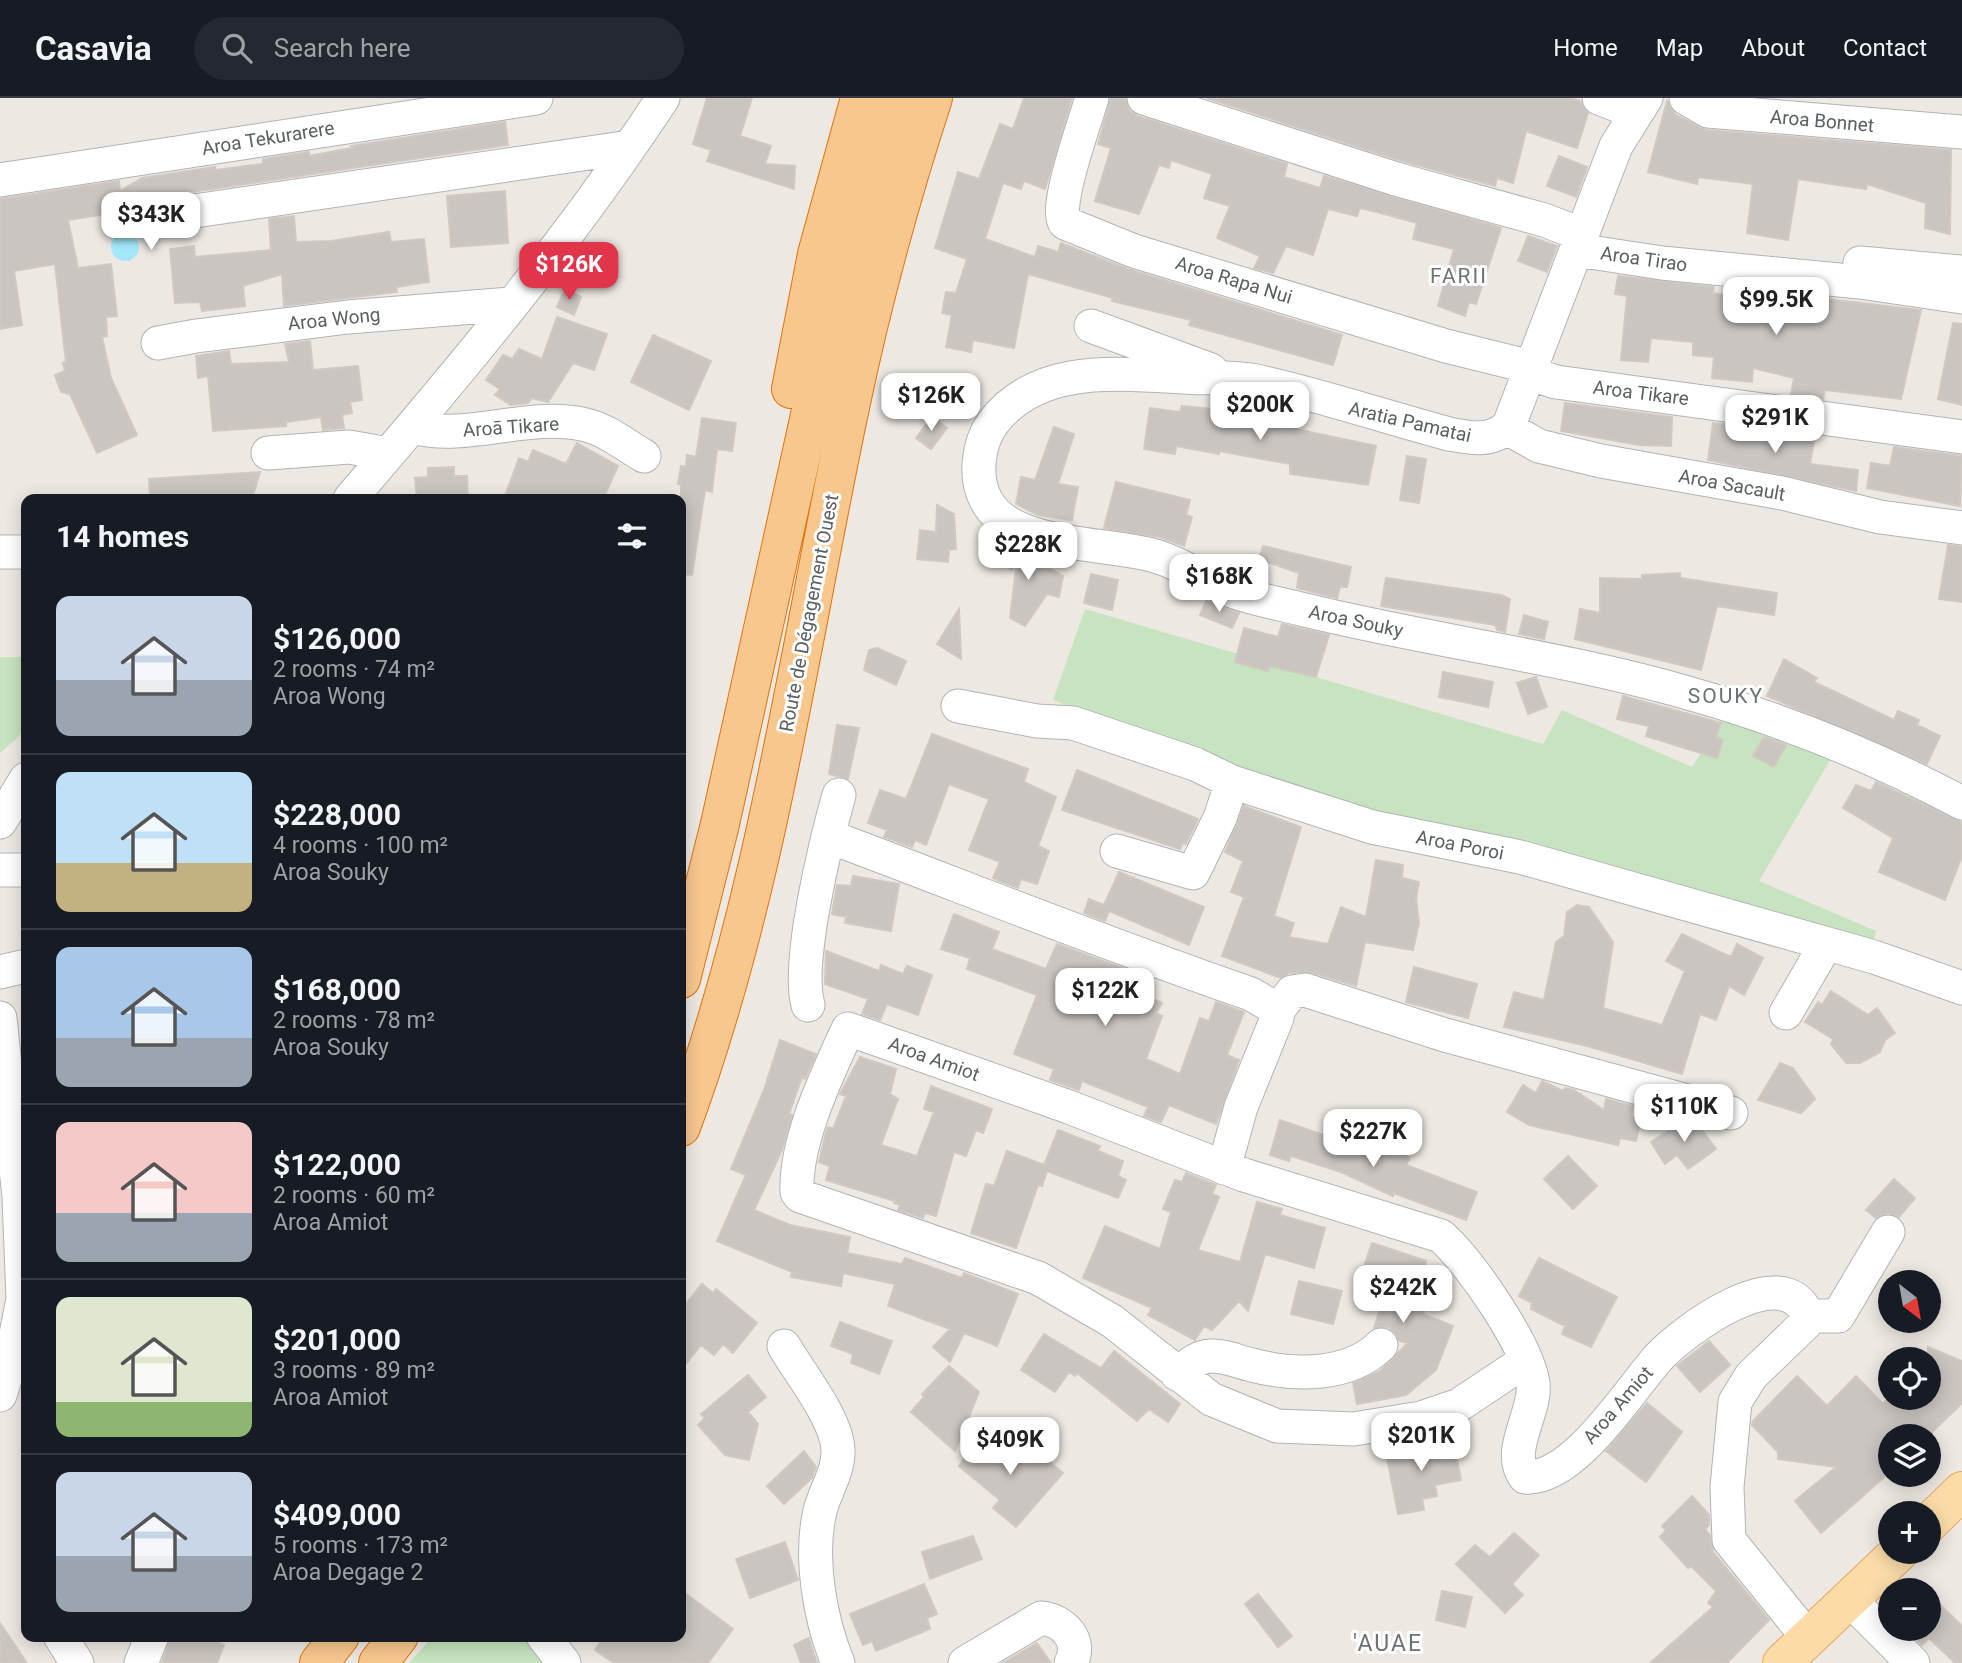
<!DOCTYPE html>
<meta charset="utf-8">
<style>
:root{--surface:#171b24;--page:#242831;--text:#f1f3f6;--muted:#9ea1a6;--line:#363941;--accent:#e0354b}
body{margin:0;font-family:Roboto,sans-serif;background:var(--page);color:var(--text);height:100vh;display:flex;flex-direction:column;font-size:26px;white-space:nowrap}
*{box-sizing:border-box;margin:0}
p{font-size:23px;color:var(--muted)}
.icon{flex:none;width:38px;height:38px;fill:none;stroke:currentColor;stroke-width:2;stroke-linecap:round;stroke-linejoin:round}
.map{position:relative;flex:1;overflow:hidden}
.panel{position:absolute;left:21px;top:396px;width:665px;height:1148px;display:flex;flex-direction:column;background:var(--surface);border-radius:14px;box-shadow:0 4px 18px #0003}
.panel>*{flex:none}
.needle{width:46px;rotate:149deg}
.fabs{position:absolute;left:1878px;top:1172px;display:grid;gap:14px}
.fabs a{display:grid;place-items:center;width:63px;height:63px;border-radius:50%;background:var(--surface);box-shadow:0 4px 18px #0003;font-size:35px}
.price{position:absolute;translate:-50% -60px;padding:0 16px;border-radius:14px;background:#fff;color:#222;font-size:23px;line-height:46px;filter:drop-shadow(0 2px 4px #0008)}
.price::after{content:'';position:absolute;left:50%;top:42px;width:21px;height:16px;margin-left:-10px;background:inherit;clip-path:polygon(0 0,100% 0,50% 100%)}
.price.active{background:var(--accent);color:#fff}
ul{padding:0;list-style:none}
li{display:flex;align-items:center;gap:21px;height:175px;padding:0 35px}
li+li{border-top:2px solid var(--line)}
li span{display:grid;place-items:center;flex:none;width:196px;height:140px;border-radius:14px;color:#555}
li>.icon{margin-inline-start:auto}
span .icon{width:84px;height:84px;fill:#fffc;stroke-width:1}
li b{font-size:30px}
h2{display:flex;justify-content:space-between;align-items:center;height:84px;padding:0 35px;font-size:30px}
header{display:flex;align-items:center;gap:42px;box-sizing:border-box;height:98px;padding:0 35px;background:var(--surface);border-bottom:2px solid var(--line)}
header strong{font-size:33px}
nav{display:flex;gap:38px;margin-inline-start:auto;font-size:24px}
.search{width:490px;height:63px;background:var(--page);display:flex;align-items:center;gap:18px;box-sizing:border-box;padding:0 24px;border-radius:38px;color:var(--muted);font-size:26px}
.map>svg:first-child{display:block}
.green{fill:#c7e3bf}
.water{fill:#a4e7fa}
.building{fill:#cac5c1;stroke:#d1c9c1;stroke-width:2}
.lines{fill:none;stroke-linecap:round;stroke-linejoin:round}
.minor-casing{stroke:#b0b4b7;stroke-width:35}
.major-casing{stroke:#eaa55e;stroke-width:40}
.highway-casing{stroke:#e3730b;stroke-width:40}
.minor{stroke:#fff;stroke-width:33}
.major{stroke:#fbdca9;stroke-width:38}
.highway{stroke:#f7c78e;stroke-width:38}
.labels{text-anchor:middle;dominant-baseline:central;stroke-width:6;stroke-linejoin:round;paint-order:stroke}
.street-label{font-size:19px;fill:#5a6062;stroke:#fff}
.neighbourhood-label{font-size:21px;letter-spacing:2px;fill:#6c7274;stroke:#fff}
.quarter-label{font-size:23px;letter-spacing:2px;fill:#6c7274;stroke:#fff}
</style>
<header>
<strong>Casavia</strong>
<div class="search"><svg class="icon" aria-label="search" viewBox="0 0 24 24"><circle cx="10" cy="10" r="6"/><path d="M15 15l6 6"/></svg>Search here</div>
<nav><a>Home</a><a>Map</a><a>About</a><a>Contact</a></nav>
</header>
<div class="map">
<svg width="1962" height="1565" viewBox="0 0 1962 1565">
<rect width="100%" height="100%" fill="#ede8e2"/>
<path class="green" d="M1085,511l458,135 19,-34 130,57 41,-62 106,40 -80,136 117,50 -6,27 -504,-144 -147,-49 -166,-65z
M0,559h22l4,73 -26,23z
M433,1538h96l31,27h-151z"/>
<path class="water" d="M111 149a14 14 0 1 1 28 0a14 14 0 1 1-28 0Z"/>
<path class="building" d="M707,0h45l-12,38 31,10 -6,18 30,2 -1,23 -87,-28 4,-11 -18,-6z
M1024,0h48l-27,91 -21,-8 -3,8 -18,-6 -18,56 50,18 3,-11 20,6 3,-9 67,26 214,66 -9,30 -144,-40 2,-5 -79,-19 1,-3 -85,-24 -14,74 -41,-8 -2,12 -25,-5 6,-32 -10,-2 4,-21 10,1 11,-34 -32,-11 23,-76 21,7 21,-55 13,5z
M1111,0h14l4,12 9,6 149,48 -3,13 36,11 4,-12 177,52 -25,76 -7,-2 -4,14 -27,-10 16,-57 -41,-10 4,-16 -40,-11 -17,-4 -3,8 -29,-7 -15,46 -27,-9 -13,27 -19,-5 6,-12 -43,-18 13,-32 -26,-8 8,-24 -41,-14 -2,8 -10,-3 -20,49 -44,-13 16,-53 -13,-4z
M1207,0h363l10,3 8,12 -11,35 -51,-17 -13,52 -16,-5 -2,8 -93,-25z
M1667,3l9,14 30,15 245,20 -1,84 -25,-6 1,-25 -59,-19 -1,5 -68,-10 -10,61 -41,-7 6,-49 -55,-7 -1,7 -49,-12z
M505,24l3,23 -337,50 -14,11 -89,14 10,48 33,-4 6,52 -11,1 1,19 -5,1 9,41 26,57 -40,18 -27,-59 -9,-2 -6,-17 10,-4 -2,-8 3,-1 -11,-98 -41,7 8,54 -22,4v-130l119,-18 1,10 22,-13 73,-11v3l48,-6v-5l46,-7v4l43,-8 -1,-2z
M1559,58l28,11 -11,30 -29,-11z
M505,93l3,52 -57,4 -4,-51z
M294,118l2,26 35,-1 58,-9 2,10 33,-3 5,43 -33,5 1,5 -113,14 -2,-32 -39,12 2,20 -43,5 -2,-9 -25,1 -5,-54 24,-3 1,11 76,-7 -2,-31z
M1528,138l29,10 -10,26 -29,-11z
M1618,178l96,11 -1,6 47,9 49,5 2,-10 110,13 -20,89 -76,-9 -2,9 -32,-5 3,-16 -41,-10 -1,14 -40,-4 2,-21 -21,-2v-13l-42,-4 -3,24 -27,-2 6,-64 -12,-2z
M565,191l16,8 -7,18 -17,-8z
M557,219l50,17 -13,36 -21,-7 -25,39 -16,-4 -4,5 -17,2 -16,-10 5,-6 -14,-9 17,-25 9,4 7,-10 23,10z
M1953,225l9,1v81l-24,-6z
M653,237l58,26 -22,49 -58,-28z
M310,243l3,29 45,-4 4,34 -12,2 2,11 -10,2 2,13 -21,2 -2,-13 -35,5v4l-73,5 -5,-55 -10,2 -2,-22 33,-5 2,13 58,-2 -4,-18z
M1565,305l107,14 -1,29 -32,-1 -78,-14z
M1182,308l71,7 1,5 42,6v5l80,17 -8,39 -78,-11v-10l-71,-13v3l-43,-8 -1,8 -31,-5 6,-41 30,4z
M932,319l15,11 -16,21 -15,-11z
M702,320l34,5 -4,28 -15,-2 -5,43 -7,-2 -13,85 -11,-1v-90h-3l3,-18 5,1 1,-12 9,2z
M1713,325l102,13 -5,28 48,6 -2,21 -148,-31z
M1054,329l20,7 -16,50 20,3 -6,33 -34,-5 -22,-11 5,-27 14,3z
M577,345l41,23 -15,33h-99l15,-41 9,4 5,-12 33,14z
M1894,349l68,9 -2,50 -93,-18 4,-25 19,3z
M1407,358l19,3 -7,44 -19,-3z
M454,369v9h13l1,23h-51l-2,-21 13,-1v-9z
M260,374l-8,27h-102l-1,-20z
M1116,384l74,18 -4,15 6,2 -8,29 -25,-9 -55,-9z
M937,407l17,9 2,35 -7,1 -1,12 -31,-3 3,-29 16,2z
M1001,443l62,35 -4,21 -12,-3 -22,32 -15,-8 7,-57 -5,9 -20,-11z
M1948,447l14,2v55l-23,-3z
M1263,448l88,21 -4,20h-7l-3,11 -40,-10 2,-15 -40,-14z
M1680,475v5l97,15 -3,22 -57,-9 -16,64 -126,-31 5,-30 20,4v-35l42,1v-4z
M1091,476l27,6 -6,30 -28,-7z
M1386,480l115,17 9,4 -5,33 -8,-2 -2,-5 -114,-19z
M1206,503l33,12 -7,15 -32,-13z
M959,511l2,50 -24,-15z
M1524,517l24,7 -4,17 -25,-5z
M1282,526l47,11 -13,42 -47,-11 -1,5 -33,-9 9,-34 34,9z
M877,550l29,13 -10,24 -32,-15 5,-20z
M1784,561l33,19 -3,4 80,38 4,-9 21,9 -2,5 23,11 -13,28 -160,-68z
M1443,574l50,10 -5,25 -49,-10z
M1536,579l11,30 -19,7 -11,-31z
M1623,598l98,27 -5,14 7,3 -6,18 -71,-22 3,-10 -32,-7z
M837,627l22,3 -11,51 -19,-5z
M932,636l96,35 -4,13 32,15 -18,49 11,5 -12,33 -16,-5 -3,9 -21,-8 -4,-2 7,-16 -31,-12 20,-51 -40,-15 -23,61 -11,-5 -3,7 -28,-10 3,-7 -19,-7 12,-33 26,9z
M1764,639l22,8 -12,22 -21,-11z
M1077,672l121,49 -12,25 -3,-1 -3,6 -118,-39z
M1876,684l86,40v34l-17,44 -66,-28 14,-34 -50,-30 13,-23 15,6z
M1244,708l57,21 -27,89 20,7 -5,14 39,7 13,-37 25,10 10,-57 27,5 -1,13 17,4 -3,17 3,24 -6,27 -48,-8 -9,44 -46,-14 -21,1 -8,5 -59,-22 22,-59 -13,-5 12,-31 -18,-9z
M1119,774l85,35 -15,38 -80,-34 -4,10 -21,-8 5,-14 15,6z
M853,778l46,8 -8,47 -46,-8 1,-6 -14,-3 5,-29 14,1z
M1577,807l12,2 24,35 -10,66 59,17 23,-54 -19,-10 16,-27 49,23 6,-13 26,14 -19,37 -15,-9 -13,34 -16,-6 -18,60 -95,-28 -83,-19 10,-35 30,8 12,-58 8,-6 3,-24z
M954,816l45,18 -7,17 54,20 11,-25 84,31 -6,16 27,12 -6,10 6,3 -16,43 34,15 20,-56 9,3 7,-19 28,10 -17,43 12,5 -23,64 -47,-19 -8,17 -17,-6 4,-9 -66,-26 -3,9 -29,-10 4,-11 -40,-15 23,-59 -70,-26 3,-11 -29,-9z
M826,853l53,20 2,-6 22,9 4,-8 25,9 -14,40 -31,-11 -7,16 -18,-6 6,-15 -43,-15z
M1414,869l63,17 -9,34 -62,-16z
M1831,893l37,24 9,-7 18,25 -10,7 -5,12 -20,11h-14l-15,-19 2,-5 -28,-17 13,-20 4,3z
M780,942l36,14 -11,25 -3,-2 -13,37 3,1 -10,35 -28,60 36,15 60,12 -3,16 55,11 3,-6 57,20 2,-5 54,21 -21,52 -33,-13 -14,29 -17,-15 17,-18 -62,-23 7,-22 -52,-11 -2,13 -50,-9 1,-5 -75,-31 29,-66 -15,-6 33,-79z
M860,959l36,12 -6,25 8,5 -17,46 36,11 17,-44 -10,-3 7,-23 61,23 -9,24 -7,-3 -10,26 -12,-4 -18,64 -11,-3 -2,5 -25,-8 2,-5 -6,-2 1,-2 -69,-21 4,-14 -11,-4 6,-26 3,-9 5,2 13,-33 -6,-2z
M1780,965l13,5 22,31 -14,14 -43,-13z
M1542,983l21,10 2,-3 9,2 30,20 2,-11 27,7 -2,10 10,3 -5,22 -16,-3 -2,7 -89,-20 -22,-13 16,-27 13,8z
M1280,1022l87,30 4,-10 39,18 -4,7 71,27 -11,28 -72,-27 -1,3 -52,-24 -50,-16 -2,5 -19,-6z
M1684,1022l14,4 18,25 -28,20 -11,-14 -12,9 -14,-22z
M1058,1032l42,16 -2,5 25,10 -5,15 8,4 -8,18 -71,-27 -5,15 -4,-1 -22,63 -45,-15 15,-49 8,2 13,-35 37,14z
M1568,1058l29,30 -24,23 -29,-30z
M1186,1075l30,12 -4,9 7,3 -21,53 42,12 17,-60 25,7 -2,6 45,13 -11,40 -49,-14 -17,57 -9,-10 -27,29 -8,-4 -9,14 -47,-25 4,-7 -69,-30 22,-52 55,23 11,-37 -8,-3 12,-29 7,2z
M1894,1081l21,19 -16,19 -11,-4 -12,5 -10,-8z
M1372,1145l54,18 -4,13 14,5 -13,35 30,12 -17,44 -30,25 -49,9 -4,-21 27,-12 28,-28 -8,-2 -11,-14 -15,1 13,-41 -27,-9z
M1539,1160l78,39 -26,50 -29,-13 3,-8 -34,-17 1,-6 -13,-7z
M1299,1183l43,10 -9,33 -42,-10z
M702,1186l11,9 3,-4 41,34 -24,30 -10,-9 -9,11 -13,-10 -20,25v-60z
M840,1224l52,19 -13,33 -28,-11 2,-9 -22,-8z
M1044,1236l57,34 13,-17 66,53 -12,18 -19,-13 -12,12 -60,-48 -2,3 -6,-4 -14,20 -34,-22z
M1709,1243l21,24 -30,27 -23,-26z
M1928,1249l34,14v42l-35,34h-37v35l-69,61 -26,-32 41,-34 -58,-8v-7l-26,-27 1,-4 44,-45 30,30 29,-30 27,28 5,-6h40z
M949,1268l30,26 -24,59 -44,-39 13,-15 -2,-3z
M748,1277l18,22 -18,15 10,12 -9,36 -24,-5 -27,-30 7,-7 -4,-4z
M1647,1305l35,29 -36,50 -40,-31z
M982,1332l44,35 11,-13 26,21 -47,54 -23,-19 7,-8 -41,-34z
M1453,1341l8,41 -26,5 2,11 -15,3 2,11 -26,4 -12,-62z
M804,1353l12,16 -4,11 -28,26 -17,-18z
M1692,1398l17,19v10l-4,5 5,5 3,17 56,68 -42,43h-77l63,-56 -5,-4 8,-12 -25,-25 -3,2 -28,-31 6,-7 -4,-4z
M1514,1435l25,22 -27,29 11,11 -18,18 -49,-49 19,-19 15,12z
M973,1438l9,23 -52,20 -8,-27z
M785,1444l13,38 -48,18 -14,-39z
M924,1486l13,30 -10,4 3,11 -54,22 -4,-10 -9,4 -13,-31z
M681,1492l52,39 -25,34h-94l-19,-13 9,-14h77z
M1442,1493l30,6 -7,30 -29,-7z
M1928,1495l34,33v37h-7l-26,-25 -7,7 -16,-16h22z
M1258,1496l34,42 -14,11 -33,-43z
M0,1525l27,40h-27z
M171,1538h34l19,9 -7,18h-55z
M809,1540l4,14 4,11h-16l-7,-18z
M1037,1545l14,20h-48z"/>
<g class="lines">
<defs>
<path id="minor" d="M1092,0c-6,21 -39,111 -27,125l69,28 312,95 85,21
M1144,0l252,81 148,41 39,15
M1599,0l36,14
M1646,0l-30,48 -107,279c-17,18 -38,13 -60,9 -64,-17 -128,-39 -193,-53 -25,-5 -47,-2 -72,-4 -66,-3 -147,-14 -192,47 -14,20 -18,54 -6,76 24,48 122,42 169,56 28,8 52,26 80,36 22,8 47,12 70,18 127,31 257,47 383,83 93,26 189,65 274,110
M1686,0l22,13 254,21
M0,82l536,-82
M174,116l456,-67
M1577,152l85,13 198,19 102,15
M1860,165l102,9
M1091,228l120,44
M158,245l38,-7 152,-19 163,-13
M1528,275l28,9 406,55
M412,329c57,15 116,-16 174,-2 21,5 39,20 58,31
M1507,330l32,18 62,15 181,32 98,24 82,11
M268,355l81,-6 39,7
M350,401c110,-128 220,-259 313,-401
M0,454h26
M958,608l79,15 36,2 122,41 37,18 140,45 148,30 354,100 88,31
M0,724l26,-43
M828,738c141,53 280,109 423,158l27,16 -1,8 -36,89 -17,61
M1117,753l76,22 27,-55 12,-36
M0,772h26
M0,874l26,-6
M808,907c-12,-42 18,-164 31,-210
M1278,912l14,-18 13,-2 140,45 286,78
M1786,915l40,-69
M0,920l19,179 4,102 -12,61 -11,35
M1807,1218h31l50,-84
M784,1248c16,28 53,73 54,104 1,21 -13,41 -18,61 -11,46 0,109 18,152
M1525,1263l-66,44 -38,13 -67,11 -77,-3 -66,-27 -99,-78 -74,-43 -238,-82 -3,-4c-2,-51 30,-117 51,-163l221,78 175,68 197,61c29,26 86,108 92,147 4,28 -28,68 -8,94 48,4 104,-86 133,-119 25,-27 124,-101 149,-44l-1,9 -55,53 -16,26 -8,85 2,53 80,99
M1177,1276c10,-7 19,-17 33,-18 14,-1 28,6 42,9 42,11 97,12 129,-20
M1850,1502l63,63
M60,1538l17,27
M543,1538l21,27
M141,1565l11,-27
M965,1565l76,-45c22,2 42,22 30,45"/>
<path id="major" d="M1928,1426l34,-33
M1782,1565l117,-111"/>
<path id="highway" d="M791,291l26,-135 43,-156
M681,881l39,-155 99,-450 77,-276
M681,1029c86,-232 118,-480 169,-720 22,-105 50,-208 83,-309
M319,1565l21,-27
M378,1565l21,-27"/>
</defs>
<use href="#minor" class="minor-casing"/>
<use href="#major" class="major-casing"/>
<use href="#highway" class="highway-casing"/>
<use href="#minor" class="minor"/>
<use href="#major" class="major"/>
<use href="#highway" class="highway"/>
</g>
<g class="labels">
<g class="street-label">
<text transform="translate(1822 23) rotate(5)">Aroa Bonnet</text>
<text transform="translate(268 40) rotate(-9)">Aroa Tekurarere</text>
<text transform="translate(1644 161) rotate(8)">Aroa Tirao</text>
<text transform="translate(1234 182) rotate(17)">Aroa Rapa Nui</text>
<text transform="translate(334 221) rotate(-6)">Aroa Wong</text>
<text transform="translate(1641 295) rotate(7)">Aroa Tikare</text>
<text transform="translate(1410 324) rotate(13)">Aratia Pamatai</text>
<text transform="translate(511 329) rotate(-4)">Aroā Tikare</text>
<text transform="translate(1732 387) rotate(10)">Aroa Sacault</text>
<text transform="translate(809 515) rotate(-79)">Route de Dégagement Ouest</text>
<text transform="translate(1356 523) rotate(12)">Aroa Souky</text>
<text transform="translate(1460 747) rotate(11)">Aroa Poroi</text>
<text transform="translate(934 961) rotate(20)">Aroa Amiot</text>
<text transform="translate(1618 1307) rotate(-49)">Aroa Amiot</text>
</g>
<g class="neighbourhood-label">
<text x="1459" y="178">FARII</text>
<text x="1726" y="598">SOUKY</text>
</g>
<g class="quarter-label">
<text x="1388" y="1545">'AUAE</text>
</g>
</g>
</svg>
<div class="fabs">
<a><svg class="needle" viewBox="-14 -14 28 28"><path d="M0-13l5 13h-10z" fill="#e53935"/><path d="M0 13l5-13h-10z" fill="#9ea1a6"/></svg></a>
<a><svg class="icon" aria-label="locate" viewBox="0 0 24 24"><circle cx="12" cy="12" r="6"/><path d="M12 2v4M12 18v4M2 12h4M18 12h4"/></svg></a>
<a><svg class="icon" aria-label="layers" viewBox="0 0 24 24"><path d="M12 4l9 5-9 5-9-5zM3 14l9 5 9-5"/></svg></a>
<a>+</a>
<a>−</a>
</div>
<b class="price" style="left:151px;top:154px">$343K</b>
<b class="price active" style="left:569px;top:204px">$126K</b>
<b class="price" style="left:1776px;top:239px">$99.5K</b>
<b class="price" style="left:931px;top:335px">$126K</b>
<b class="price" style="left:1260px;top:344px">$200K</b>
<b class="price" style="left:1775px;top:357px">$291K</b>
<b class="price" style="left:1028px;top:484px">$228K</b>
<b class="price" style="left:1219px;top:516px">$168K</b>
<b class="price" style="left:1105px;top:930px">$122K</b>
<b class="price" style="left:1684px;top:1046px">$110K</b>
<b class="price" style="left:1373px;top:1071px">$227K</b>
<b class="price" style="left:1403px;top:1227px">$242K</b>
<b class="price" style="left:1421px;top:1375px">$201K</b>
<b class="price" style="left:1010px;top:1379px">$409K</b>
<section class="panel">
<h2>14 homes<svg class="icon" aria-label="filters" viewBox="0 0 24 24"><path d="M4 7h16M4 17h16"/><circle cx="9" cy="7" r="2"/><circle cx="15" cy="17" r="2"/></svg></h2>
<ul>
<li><span style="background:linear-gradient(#c9d6e8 60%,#9aa5b1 0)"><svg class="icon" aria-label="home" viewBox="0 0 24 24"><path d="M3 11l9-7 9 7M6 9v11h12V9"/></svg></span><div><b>$126,000</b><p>2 rooms · 74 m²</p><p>Aroa Wong</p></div></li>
<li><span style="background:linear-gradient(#bfe0f5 65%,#c2b280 0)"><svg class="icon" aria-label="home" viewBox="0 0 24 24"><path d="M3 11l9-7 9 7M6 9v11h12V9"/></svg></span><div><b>$228,000</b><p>4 rooms · 100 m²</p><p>Aroa Souky</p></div></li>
<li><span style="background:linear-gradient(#a9c7e8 65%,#9aa5b1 0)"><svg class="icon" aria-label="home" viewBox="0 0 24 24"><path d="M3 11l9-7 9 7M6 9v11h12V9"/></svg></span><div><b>$168,000</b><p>2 rooms · 78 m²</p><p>Aroa Souky</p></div></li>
<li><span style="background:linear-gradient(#f6c9c9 65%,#9aa5b1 0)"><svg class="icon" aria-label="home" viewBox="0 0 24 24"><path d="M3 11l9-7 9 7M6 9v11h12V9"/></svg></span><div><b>$122,000</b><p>2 rooms · 60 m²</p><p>Aroa Amiot</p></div></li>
<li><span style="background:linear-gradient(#dfe7d0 75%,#8fb573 0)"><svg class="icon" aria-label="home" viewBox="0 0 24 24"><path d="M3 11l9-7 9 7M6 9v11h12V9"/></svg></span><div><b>$201,000</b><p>3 rooms · 89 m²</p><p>Aroa Amiot</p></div></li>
<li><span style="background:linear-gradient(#c9d6e8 60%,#9aa5b1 0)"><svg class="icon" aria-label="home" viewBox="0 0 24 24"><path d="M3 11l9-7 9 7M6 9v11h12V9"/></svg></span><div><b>$409,000</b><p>5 rooms · 173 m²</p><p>Aroa Degage 2</p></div></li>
</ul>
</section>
</div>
